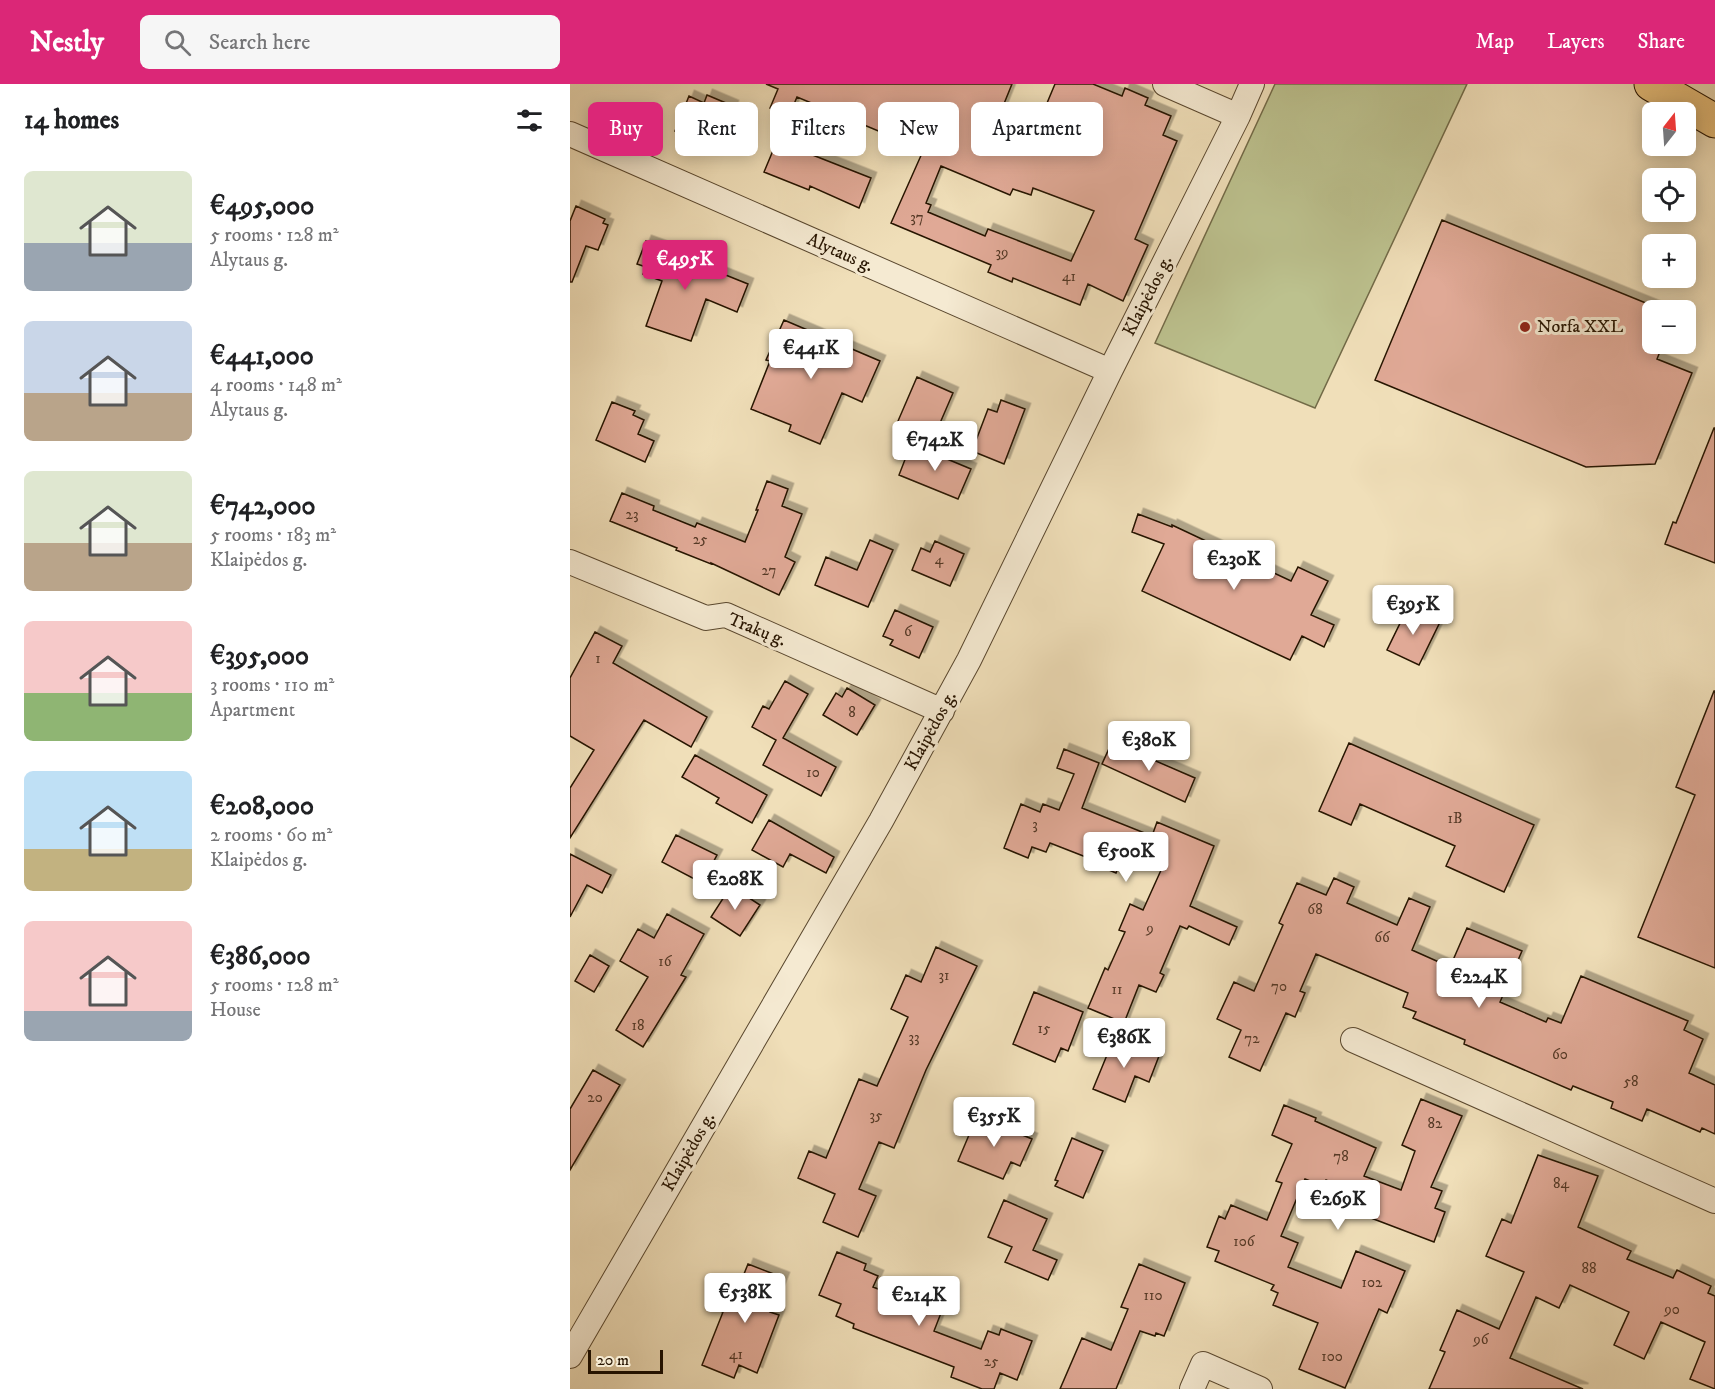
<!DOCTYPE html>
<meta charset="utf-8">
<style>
:root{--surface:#fff;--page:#f6f6f6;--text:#202124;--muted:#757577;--accent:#db2777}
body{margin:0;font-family:"IM FELL DW Pica",serif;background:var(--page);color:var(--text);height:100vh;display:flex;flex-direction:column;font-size:22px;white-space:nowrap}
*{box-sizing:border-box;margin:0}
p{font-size:20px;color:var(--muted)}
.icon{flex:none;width:33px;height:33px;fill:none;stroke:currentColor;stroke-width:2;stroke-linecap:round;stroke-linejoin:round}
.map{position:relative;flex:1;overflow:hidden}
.details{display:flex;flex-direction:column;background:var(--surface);width:570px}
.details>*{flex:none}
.hud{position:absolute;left:18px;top:18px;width:570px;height:54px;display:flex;gap:12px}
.needle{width:39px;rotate:17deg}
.tools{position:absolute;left:1072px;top:18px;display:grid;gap:12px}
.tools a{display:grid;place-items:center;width:54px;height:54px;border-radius:9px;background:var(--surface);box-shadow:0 3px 15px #0003;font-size:30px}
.scale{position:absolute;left:18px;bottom:15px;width:75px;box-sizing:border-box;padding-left:6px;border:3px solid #271400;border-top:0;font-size:16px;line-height:21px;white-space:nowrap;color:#271400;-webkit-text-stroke:4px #f5ead2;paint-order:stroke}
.price{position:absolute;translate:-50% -51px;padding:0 14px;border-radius:6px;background:#fff;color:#222;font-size:20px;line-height:39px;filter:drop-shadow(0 2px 3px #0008)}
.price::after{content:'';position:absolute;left:50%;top:36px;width:18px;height:14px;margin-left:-9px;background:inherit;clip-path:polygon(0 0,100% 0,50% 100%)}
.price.active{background:var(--accent);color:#fff}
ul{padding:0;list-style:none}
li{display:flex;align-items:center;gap:18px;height:150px;padding:0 24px}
li span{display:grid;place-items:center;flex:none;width:168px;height:120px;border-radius:9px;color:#555}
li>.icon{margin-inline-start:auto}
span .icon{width:72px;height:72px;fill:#fffc;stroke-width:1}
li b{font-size:26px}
h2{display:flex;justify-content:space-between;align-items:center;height:72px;padding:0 24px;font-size:26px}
.chip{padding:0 21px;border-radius:9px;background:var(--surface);box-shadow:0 3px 15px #0003;font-size:21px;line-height:54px}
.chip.active{background:var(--accent);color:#fff}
header{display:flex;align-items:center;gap:36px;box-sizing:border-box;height:84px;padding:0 30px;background:var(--accent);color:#fff}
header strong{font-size:28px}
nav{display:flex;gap:33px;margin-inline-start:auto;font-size:21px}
.search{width:420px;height:54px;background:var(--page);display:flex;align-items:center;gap:15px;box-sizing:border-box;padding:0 21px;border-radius:9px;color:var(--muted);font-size:22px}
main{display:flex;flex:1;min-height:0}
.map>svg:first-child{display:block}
.green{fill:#bcc18e;stroke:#726a47;stroke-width:1.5}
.building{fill:#e0a996;stroke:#271400;stroke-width:1.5;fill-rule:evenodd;filter:url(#shadow)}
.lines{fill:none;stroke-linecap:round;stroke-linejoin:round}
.minor-casing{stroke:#59472e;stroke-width:26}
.trunk-casing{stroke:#271400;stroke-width:35}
.minor{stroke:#f5ead2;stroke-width:24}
.trunk{stroke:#e8c07c;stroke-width:33}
.poi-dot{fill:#8f2418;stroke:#f5ead2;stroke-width:2}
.labels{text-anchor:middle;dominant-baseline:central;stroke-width:6;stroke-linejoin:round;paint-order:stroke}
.number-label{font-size:15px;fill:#553926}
.street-label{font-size:18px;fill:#271400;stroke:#f5ead2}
.poi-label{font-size:18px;fill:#271400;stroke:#f5ead2;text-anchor:start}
</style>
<header>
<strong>Nestly</strong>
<div class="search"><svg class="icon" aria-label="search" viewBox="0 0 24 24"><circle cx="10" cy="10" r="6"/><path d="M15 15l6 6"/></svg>Search here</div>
<nav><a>Map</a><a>Layers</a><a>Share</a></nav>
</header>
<main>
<section class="details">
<h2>14 homes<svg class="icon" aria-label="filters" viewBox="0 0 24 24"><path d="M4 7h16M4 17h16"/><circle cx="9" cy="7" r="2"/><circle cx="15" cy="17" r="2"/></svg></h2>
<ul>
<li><span style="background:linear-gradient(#dfe7d0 60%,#9aa5b1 0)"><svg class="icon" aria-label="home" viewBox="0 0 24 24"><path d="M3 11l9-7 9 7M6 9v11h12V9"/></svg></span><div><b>€495,000</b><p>5 rooms · 128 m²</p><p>Alytaus g.</p></div></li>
<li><span style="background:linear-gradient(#c9d6e8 60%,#b9a48a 0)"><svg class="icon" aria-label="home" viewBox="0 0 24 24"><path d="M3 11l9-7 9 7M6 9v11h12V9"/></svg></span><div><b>€441,000</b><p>4 rooms · 148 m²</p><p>Alytaus g.</p></div></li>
<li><span style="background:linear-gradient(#dfe7d0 60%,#b9a48a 0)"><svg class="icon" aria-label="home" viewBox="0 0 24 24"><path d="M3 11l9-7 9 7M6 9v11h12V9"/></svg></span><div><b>€742,000</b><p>5 rooms · 183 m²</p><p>Klaipėdos g.</p></div></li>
<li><span style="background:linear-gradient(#f6c9c9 60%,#8fb573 0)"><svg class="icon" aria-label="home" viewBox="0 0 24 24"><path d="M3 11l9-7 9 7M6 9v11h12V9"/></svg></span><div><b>€395,000</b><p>3 rooms · 110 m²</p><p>Apartment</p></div></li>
<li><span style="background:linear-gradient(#bfe0f5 65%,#c2b280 0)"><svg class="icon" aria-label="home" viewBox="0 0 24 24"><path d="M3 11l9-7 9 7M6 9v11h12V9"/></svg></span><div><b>€208,000</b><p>2 rooms · 60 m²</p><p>Klaipėdos g.</p></div></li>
<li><span style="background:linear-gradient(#f6c9c9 75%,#9aa5b1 0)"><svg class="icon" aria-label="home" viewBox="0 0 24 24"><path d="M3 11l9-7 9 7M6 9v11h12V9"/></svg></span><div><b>€386,000</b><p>5 rooms · 128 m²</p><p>House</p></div></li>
</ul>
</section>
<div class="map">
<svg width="1145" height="1305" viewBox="0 0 1145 1305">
<defs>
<filter id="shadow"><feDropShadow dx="5.5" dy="-5.5" stdDeviation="0" flood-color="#0004"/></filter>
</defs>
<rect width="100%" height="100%" fill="#f0dfb9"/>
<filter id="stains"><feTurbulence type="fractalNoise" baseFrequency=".00333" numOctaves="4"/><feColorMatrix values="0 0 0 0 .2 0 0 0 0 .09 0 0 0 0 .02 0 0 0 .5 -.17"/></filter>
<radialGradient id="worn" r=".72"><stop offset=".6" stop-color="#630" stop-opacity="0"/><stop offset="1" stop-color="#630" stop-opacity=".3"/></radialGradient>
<path class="green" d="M705,0h192l-152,324 -160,-65z"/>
<path class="building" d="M196,0h246l-15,37 37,13 21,-50h38l29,12 3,-8 23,10 -3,7 26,11 -8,19 14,6 -42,98 13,6 -25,56 -35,-17 -8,21 -67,-27 -1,4 -24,-10 3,-7 -100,-42 44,-99 -36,-15 -11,26 -91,-38 -8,19 -19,-8 8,-19zM371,82l69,29 3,-6 18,6 2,-7 61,23 -23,50 -83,-32 -3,7 -57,-24 3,-7 -5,-2z
M137,11l26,11 -18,42 -40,-17 14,-35 15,7z
M207,57l94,37 -12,30 -49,-22 -1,4 -45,-18z
M6,122l29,13 -2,4 5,2 -10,25 -12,-4 -14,36h-2v-61z
M872,136l221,90h-10v34h10l-6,15 35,14 -37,91 -69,3 -211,-87z
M76,157l36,13 -1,3 67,27 -11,28 -31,-13 -15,42 -45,-15 16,-45 -19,-7 3,-7 -9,-3z
M214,236l96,41 -18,41 -20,-9 -22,51 -31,-13 2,-6 -40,-16 19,-48 -4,-1z
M347,293l36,16 -19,44 -36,-16z
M431,316l24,9 -21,55 -32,-13 16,-42 9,3z
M42,318l23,9 -2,4 11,5 -6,14 16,7 -9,21 -49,-22z
M1144,344h1v135l-50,-19 8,-22 3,1z
M341,360l60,25 -13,30 -59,-24z
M197,397l21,8 -6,17 20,8 -17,43 10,5 -16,33 -68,-32v1l-35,-14 1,-2 -67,-27 12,-28 32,13 -1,4 42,17 2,-4 48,19 13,-32h-2z
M568,430l34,13v-2l119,56 7,-14 30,14 -17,34 23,10 -10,22 -22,-11 -12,24 -148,-69 22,-47 -32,-12z
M300,456l23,10 -25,57 -53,-22 11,-28 31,13z
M365,457l29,13 -14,32 -38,-16 9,-22 9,4z
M838,523l32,15 -21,43 -32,-15z
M325,526l38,17 -14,31 -29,-13 3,-5 -10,-4z
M25,548l27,14 -9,17 94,54 -16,30 -47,-27 -74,118v-50l24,-38 -24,-14v-58z
M215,597l23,13 -25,44 53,29 -15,29 -58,-31 13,-25 -24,-13 11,-21 6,3z
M277,604l28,17 -18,30 -34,-20 13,-22 6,4z
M1144,607h1v277l-77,-31 57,-142 -19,-8z
M542,658l83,36 -10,24 -83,-38z
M779,659l185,82 -30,67 -58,-26 9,-20 -95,-42 -9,21 -32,-14z
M494,665l35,14 -17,45 70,28 5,-14 57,24 -24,60 47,21 -8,18 -40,-19 -2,3 -7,-3 -20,47 4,2 -8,17 -17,-7 -15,38 -36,-15 17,-40 3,2 17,-38 -6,-2 11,-26 13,6 19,-42 -38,-15 -8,20 -26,-11 1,-3 -41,-16 -4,9 -14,-5 -4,11 -24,-10 17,-44 19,8 3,-8 16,6 15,-36 -17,-6z
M125,671l72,40 -15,28 -36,-20 3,-5 -37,-21z
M199,736l65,37 -8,16 -36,-19 -7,13 -31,-17z
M106,751l41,20 -15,28 -40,-21z
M0,770l41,21 -9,18 -15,-8 -17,32z
M764,794l20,9 -7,16 50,22 12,-27 21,9 -18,43 38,17 17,-39 55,23 -22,51 46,20 2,-4 13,5 20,-47 107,45 -4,9 19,9 -14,34 26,12v49l-13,-6 -2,4 -53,-23 -5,12 -31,-13 2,-6 -40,-16 -2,4 -107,-46 1,-4 -52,-22 3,-6 -13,-5 5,-14 -92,-39 -16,37 5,2 -10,24 -9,-4 -26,58 -31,-14 12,-27 -24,-11 17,-37 20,9 29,-66 -4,-2 18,-40 29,12z
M161,802l29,19 -20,31 -29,-19z
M97,830l37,20 -23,41 5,2 -43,70 -27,-17 32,-53 -28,-16 18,-32 16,9z
M366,863l41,19 -51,104 -32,78 -15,-6 -20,47 17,7 -18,41 -35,-15 12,-28 -37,-16 11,-27 17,7 33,-79 18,7 31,-69 -17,-8 15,-34 15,7z
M20,871l19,11 -15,26 -19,-11z
M464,908l49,20 -15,39 -7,-3 -6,14 -42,-18z
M544,954l45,18 -10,26 -14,-6 -10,26 -32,-13z
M23,986l27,15 -50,85v-61z
M851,1015l41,17 -31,71 11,4 -7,17 10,4 -11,30 -63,-24 6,-16 -51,-22 -3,6 -18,-7 -24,57 17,7 -10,24 53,21 15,-37 49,20 -18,42 -8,-4 -34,79 -46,-19 19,-46 -45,-18 5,-12 -7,-3 3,-5 -59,-24 4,-10 -12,-4 12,-31 6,3 6,-14 36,15 15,-37 -6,-2 16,-37 -20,-9 12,-30 32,13 -1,3 61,27 -12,28 37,14 14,-39 -13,-6z
M407,1032l55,23 -12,27 -9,-4 -8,17 -45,-18z
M502,1054l31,13 -20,47 -28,-12 3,-5 -3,-1z
M968,1071l60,21 -20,51 53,24 -4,8 46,19 4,-8 34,16 -3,7 7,3v93l-25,-10 15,-37 -44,-20 -17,37 -30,-14 15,-33 -59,-27 -11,23 -23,-11 -26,61 73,31h-154l16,-37 -5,-2 17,-40 42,19 25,-57 -38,-16 16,-37 9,4z
M434,1116l43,19 -14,31 24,10 -9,20 -43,-18 7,-15 -24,-10z
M267,1168l29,12 -2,6 14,6 -5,11 68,26 -7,18 47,18 7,-18 11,4 2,-6 31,12 -15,39 -17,-7 -6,16h-12l-31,-12 3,-10 -101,-39 1,-4 -18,-8 5,-12 -22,-9z
M178,1180l36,14 -14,34 9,3 -22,58 -18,-8 -5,13 -32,-13 21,-53 -3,-1 9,-21 7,4z
M569,1180l46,19 -21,53 -8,-3 -1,3 -15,-5 -24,58h-56l22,-51 29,12 17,-41 -7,-2z"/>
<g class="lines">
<defs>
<path id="minor" d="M595,0l73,32
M0,50l540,237
M0,478l136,56 20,-3 216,96
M783,956l362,161
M0,1272l311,-535 88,-161 141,-289 128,-255 14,-32
M622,1305l11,-25 57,25"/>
<path id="trunk" d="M1081,0l64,37"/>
</defs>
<use href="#minor" class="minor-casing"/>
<use href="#trunk" class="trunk-casing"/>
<use href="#minor" class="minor"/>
<use href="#trunk" class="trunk"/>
</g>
<circle class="poi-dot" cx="955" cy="243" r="6"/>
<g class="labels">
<g class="number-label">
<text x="347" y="133">37</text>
<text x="432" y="168">39</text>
<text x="499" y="192">41</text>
<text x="62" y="430">23</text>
<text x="130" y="455">25</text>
<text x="369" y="475">4</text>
<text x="199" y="486">27</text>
<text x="338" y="547">6</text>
<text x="28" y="574">1</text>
<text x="282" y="628">8</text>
<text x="243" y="688">10</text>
<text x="885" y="734">1B</text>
<text x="465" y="740">3</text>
<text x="745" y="825">68</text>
<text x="580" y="844">9</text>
<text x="812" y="853">66</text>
<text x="95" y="877">16</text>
<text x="374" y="891">31</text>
<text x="709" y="902">70</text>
<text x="547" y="905">11</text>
<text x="68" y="941">18</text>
<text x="474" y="944">15</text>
<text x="344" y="953">33</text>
<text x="682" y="954">72</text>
<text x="990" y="970">60</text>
<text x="1061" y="997">58</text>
<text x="25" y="1013">20</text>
<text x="306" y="1031">35</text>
<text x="865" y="1039">82</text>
<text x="771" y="1072">78</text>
<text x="991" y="1099">84</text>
<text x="674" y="1157">106</text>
<text x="1019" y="1184">88</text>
<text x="802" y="1198">102</text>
<text x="583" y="1211">110</text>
<text x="1102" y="1225">90</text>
<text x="911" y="1255">96</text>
<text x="166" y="1270">41</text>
<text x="762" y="1272">100</text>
<text x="421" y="1277">25</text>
</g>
<g class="street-label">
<text transform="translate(270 169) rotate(24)">Alytaus g.</text>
<text transform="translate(578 212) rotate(-63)">Klaipėdos g.</text>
<text transform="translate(187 546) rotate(22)">Trakų g.</text>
<text transform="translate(361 647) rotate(-61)">Klaipėdos g.</text>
<text transform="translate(119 1068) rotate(-60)">Klaipėdos g.</text>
</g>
<g class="poi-label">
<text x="967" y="243">Norfa XXL</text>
</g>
</g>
<rect width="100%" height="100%" filter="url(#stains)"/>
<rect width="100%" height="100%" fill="url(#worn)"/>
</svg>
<div class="tools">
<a><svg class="needle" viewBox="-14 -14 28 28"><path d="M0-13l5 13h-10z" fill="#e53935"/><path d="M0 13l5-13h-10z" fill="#757577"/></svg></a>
<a><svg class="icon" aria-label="locate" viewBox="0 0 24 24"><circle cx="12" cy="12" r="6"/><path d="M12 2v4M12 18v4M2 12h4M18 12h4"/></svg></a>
<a>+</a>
<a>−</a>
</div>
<div class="scale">20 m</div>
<b class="price active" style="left:115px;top:207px">€495K</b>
<b class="price" style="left:241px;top:296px">€441K</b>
<b class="price" style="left:365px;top:388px">€742K</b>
<b class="price" style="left:664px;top:507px">€230K</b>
<b class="price" style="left:843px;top:552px">€395K</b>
<b class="price" style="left:579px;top:688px">€380K</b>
<b class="price" style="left:556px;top:799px">€500K</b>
<b class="price" style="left:165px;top:827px">€208K</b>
<b class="price" style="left:909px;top:925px">€224K</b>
<b class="price" style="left:554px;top:985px">€386K</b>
<b class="price" style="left:424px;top:1064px">€355K</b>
<b class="price" style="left:768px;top:1147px">€269K</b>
<b class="price" style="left:175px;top:1240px">€538K</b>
<b class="price" style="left:349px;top:1243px">€214K</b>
<div class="hud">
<a class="chip active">Buy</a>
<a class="chip">Rent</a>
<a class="chip">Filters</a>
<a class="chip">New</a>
<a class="chip">Apartment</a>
</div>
</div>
</main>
